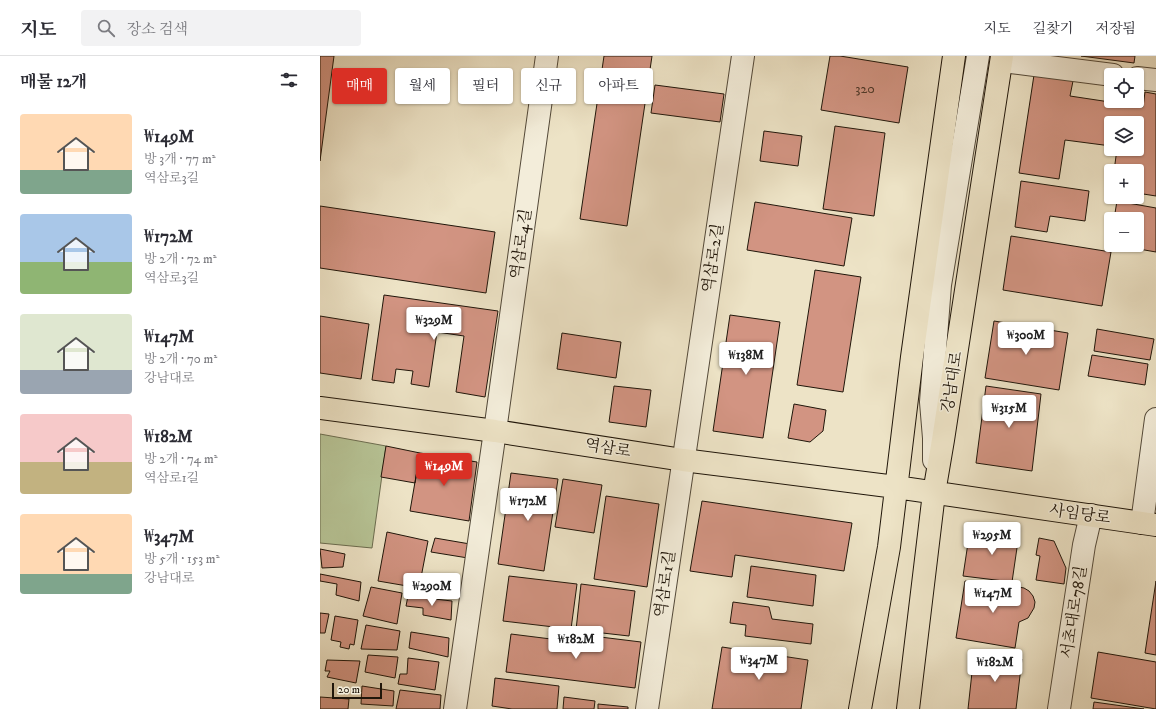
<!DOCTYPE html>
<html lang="ko">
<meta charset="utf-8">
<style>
:root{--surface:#fff;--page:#f2f2f3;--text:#2b2b33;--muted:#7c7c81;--line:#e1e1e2;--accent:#d93025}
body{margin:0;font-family:"IM FELL DW Pica","Noto Serif KR",serif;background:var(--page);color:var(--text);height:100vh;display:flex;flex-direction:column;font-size:15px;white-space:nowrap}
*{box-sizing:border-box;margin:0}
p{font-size:13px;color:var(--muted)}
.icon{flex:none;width:22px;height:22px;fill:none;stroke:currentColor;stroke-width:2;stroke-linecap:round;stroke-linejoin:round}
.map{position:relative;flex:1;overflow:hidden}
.drawer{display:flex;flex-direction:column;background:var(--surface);width:320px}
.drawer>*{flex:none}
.guide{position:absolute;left:12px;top:12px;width:380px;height:36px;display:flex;gap:8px}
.tools{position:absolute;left:784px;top:12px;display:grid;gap:8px}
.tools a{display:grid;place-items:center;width:40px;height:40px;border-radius:4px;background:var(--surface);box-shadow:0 1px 3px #0004;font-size:20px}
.scale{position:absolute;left:12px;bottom:10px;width:50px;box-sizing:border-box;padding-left:4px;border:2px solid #20160a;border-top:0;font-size:11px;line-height:14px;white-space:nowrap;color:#20160a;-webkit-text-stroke:3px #f3edda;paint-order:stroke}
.price{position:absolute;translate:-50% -34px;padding:0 9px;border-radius:4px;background:#fff;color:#222;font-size:13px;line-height:26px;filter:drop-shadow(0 1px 2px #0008)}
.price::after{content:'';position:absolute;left:50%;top:24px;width:12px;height:9px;margin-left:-6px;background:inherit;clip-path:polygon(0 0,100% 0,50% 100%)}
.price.on{background:var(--accent);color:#fff}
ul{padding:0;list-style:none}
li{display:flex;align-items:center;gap:12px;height:100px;padding:0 20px}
li span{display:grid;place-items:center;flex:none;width:112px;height:80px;border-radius:4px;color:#555}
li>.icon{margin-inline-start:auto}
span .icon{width:48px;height:48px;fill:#fffc;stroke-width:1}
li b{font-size:17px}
h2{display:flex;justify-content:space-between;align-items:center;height:48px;padding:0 20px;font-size:17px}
.chip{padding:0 14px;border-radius:4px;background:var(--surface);box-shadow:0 1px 3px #0004;font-size:14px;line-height:36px}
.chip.on{background:var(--accent);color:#fff}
header{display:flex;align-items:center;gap:24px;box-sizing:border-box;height:56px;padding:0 20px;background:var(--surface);border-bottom:1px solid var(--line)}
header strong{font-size:19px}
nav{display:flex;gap:22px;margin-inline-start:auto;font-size:14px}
.search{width:280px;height:36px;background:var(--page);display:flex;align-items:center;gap:10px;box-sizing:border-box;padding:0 14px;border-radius:4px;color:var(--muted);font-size:15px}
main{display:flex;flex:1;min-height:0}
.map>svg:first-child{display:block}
.green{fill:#b7c496;stroke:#6c6d50}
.building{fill:#d29482;stroke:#20160a}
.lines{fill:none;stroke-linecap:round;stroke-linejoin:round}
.minor-casing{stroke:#534939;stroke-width:24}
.major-casing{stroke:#20160a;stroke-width:24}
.minor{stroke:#f3edda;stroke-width:22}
.major{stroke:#ede3c6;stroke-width:22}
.labels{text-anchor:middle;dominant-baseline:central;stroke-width:3;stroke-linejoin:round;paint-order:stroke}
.number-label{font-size:14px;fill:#4c3628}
.street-label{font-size:16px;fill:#20160a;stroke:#f3edda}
</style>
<header>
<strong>지도</strong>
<div class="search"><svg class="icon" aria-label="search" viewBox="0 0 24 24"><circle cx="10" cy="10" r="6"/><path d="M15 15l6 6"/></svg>장소 검색</div>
<nav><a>지도</a><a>길찾기</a><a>저장됨</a></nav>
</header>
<main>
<section class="drawer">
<h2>매물 12개<svg class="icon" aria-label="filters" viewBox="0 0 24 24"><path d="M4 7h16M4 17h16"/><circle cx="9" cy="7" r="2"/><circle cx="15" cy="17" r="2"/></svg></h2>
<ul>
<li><span style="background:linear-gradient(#ffd9b3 70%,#7fa58c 0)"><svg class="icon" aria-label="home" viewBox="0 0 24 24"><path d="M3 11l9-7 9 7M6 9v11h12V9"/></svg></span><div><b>₩149M</b><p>방 3개 · 77 m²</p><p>역삼로3길</p></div></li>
<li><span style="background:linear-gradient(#a9c7e8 60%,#8fb573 0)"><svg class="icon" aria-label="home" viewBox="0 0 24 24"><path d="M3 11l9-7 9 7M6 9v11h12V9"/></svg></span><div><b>₩172M</b><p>방 2개 · 72 m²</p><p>역삼로3길</p></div></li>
<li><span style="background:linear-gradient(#dfe7d0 70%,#9aa5b1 0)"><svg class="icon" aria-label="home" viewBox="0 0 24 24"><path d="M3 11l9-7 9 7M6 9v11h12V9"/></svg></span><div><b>₩147M</b><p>방 2개 · 70 m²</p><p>강남대로</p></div></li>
<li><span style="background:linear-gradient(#f6c9c9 60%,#c2b280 0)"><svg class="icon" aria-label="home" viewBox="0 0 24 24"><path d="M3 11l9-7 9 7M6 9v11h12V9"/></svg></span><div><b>₩182M</b><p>방 2개 · 74 m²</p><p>역삼로1길</p></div></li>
<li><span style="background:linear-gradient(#ffd9b3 75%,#7fa58c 0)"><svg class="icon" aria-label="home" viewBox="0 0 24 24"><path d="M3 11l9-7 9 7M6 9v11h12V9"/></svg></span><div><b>₩347M</b><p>방 5개 · 153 m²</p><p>강남대로</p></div></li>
</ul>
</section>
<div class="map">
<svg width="836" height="653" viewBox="0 0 836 653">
<rect width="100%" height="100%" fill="#ede3c6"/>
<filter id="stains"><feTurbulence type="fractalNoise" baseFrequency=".005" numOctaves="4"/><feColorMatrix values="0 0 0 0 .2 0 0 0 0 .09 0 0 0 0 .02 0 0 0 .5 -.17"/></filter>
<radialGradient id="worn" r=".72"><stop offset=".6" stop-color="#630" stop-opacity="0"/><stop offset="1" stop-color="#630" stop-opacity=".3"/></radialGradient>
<path class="green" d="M0,378l66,12 -14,102 -52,-5z"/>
<path class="building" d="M0,0h14l-14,105z
M284,0h48l-25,170 -47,-7z
M510,0h10l68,11 -9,56 -78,-13z
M761,0h54l-1,7z
M714,19l39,6 -3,15 73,11 2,-15 11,2v102l-19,-3v-22h-23l3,-22h20v-26h-26v23l-46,-6 -6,39 -40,-6z
M335,29l69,9 -4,28 -69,-9z
M515,70l50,7 -11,83 -51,-7z
M444,75l38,5 -4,30 -38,-5z
M701,125l68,10 -4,30 -35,-5 -3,16 -32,-5z
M797,145l39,7v44l-40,-7h21v-26h-23z
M435,146l97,16 -8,48 -97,-16z
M0,150l175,26 -9,61 -166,-25z
M691,180l100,16 -9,54 -99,-16z
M495,214l46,7 -18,115 -46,-7z
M64,239l114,16 -13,86 -29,-5 8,-56 -27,-4 -8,55 -18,-3 2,-13 -17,-2 -2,14 -22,-3z
M410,259l50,7 -17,116 -50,-7z
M0,260l49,8 -8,55 -41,-6z
M674,265l74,12 -9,57 -74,-12z
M777,273l57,10 -4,21 -56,-9z
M242,277l59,9 -5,36 -59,-9z
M772,299l56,9 -3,21 -57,-9z
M294,330l37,4 -5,37 -37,-5z
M666,330l55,8 -9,77 -56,-8z
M474,348l32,6 -3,21 -13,11 -22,-4z
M66,390l34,7 -5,30 -34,-6z
M100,397l57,9 -8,59 -59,-10z
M191,417l47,6 -14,92 -46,-7z
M243,423l39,6 -8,48 -39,-6z
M286,440l53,8 -12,83 -53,-8z
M382,445l150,22 -8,48 -109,-16 -3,22 -42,-6z
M669,474l30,4 -7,48 -49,-6 5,-33z
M67,476l41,9 -9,47 -41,-7z
M115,482l35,6 -2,14 -37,-6z
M719,482l15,3 12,27 -2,16 -28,-4 4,-24 -4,-1z
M0,493l25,5 -2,13 -21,1z
M431,510l65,9 -3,31 -66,-9z
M0,518l41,8 -2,19 -23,-6 1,-11 -17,-3z
M189,520l68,8 -6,45 -68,-8z
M645,525l19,3 15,16 4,-8 4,-3 6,-3 11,2 5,3 4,5 2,6 -1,6 -6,10 -9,4 -4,26 -59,-10z
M836,525v74l-11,-2z
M261,528l54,7 -6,45 -53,-6z
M51,531l31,6 -5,31 -34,-8z
M88,540l44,5 -1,19 -28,-5v-7l-17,-2z
M413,546l36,5 3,12 41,5 -2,20 -66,-8 1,-11 -16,-2z
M0,557l9,1 -4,19h-5z
M15,560l23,4 -4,25 -4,-1 -1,5 -9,-2 1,-5 -10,-2z
M46,569l34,6 -3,19 -36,-1z
M91,576l38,6 -1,19 -39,-9z
M191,578l80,10 1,-8 49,6 -6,46 -129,-16z
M402,591l86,13 -7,49h-89z
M778,596l58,10v47l-65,-11z
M654,598l48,5 -6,50h-48z
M48,599l30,2 -3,21 -30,-6z
M88,602l31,4 -4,28 -37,-6 2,-10h7z
M7,604l33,1 -4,22 -29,-6 3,-6h-5z
M175,622l64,8 -2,23h-45l-20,-3z
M42,630l32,5 -1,15 -32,-2z
M80,634l41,5 -1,14h-44z
M0,641l29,2 -1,10h-28z
M244,641l31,4 -1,8h-31z
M774,646l50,7h-51z
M278,648l30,3v2h-30z"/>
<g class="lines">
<defs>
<path id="minor" d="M682,5l111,14
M817,22l19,2
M614,404v-22l-3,-36 9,-117 38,-229
M822,467l14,-104
M135,653l40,-278 52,-375
M327,653l96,-653
M739,653l25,-164 7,-30"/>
<path id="major" d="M0,352l175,23 188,29 213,27 260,38
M540,653l29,-162 23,-190 42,-301
M588,653l26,-216 9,-53 59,-384"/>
</defs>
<use href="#minor" class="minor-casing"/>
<use href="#major" class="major-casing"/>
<use href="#minor" class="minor"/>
<use href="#major" class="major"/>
</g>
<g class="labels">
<g class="number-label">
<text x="545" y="33">320</text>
</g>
<g class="street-label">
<text transform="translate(201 188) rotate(-82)">역삼로4길</text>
<text transform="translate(393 202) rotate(-82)">역삼로2길</text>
<text transform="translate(632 326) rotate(-81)">강남대로</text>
<text transform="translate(288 392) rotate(9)">역삼로</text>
<text transform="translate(760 458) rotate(8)">사임당로</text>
<text transform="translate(345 528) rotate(-82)">역삼로1길</text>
<text transform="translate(754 556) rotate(-81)">서초대로78길</text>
</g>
</g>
<rect width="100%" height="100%" filter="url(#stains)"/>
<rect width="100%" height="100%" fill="url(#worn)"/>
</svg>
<div class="tools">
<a><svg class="icon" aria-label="locate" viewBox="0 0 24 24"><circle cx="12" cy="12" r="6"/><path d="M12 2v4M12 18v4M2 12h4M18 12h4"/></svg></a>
<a><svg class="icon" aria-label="layers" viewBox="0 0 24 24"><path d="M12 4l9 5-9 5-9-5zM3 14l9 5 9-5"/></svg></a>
<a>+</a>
<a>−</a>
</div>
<div class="scale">20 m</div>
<b class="price" style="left:114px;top:285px">₩329M</b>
<b class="price" style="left:706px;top:300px">₩300M</b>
<b class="price" style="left:426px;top:320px">₩138M</b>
<b class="price" style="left:689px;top:373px">₩315M</b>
<b class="price on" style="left:124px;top:431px">₩149M</b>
<b class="price" style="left:208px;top:466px">₩172M</b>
<b class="price" style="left:672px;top:500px">₩295M</b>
<b class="price" style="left:112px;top:551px">₩290M</b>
<b class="price" style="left:673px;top:558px">₩147M</b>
<b class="price" style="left:256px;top:604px">₩182M</b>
<b class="price" style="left:439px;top:625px">₩347M</b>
<b class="price" style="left:675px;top:627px">₩182M</b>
<div class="guide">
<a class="chip on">매매</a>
<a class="chip">월세</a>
<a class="chip">필터</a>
<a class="chip">신규</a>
<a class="chip">아파트</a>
</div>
</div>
</main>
